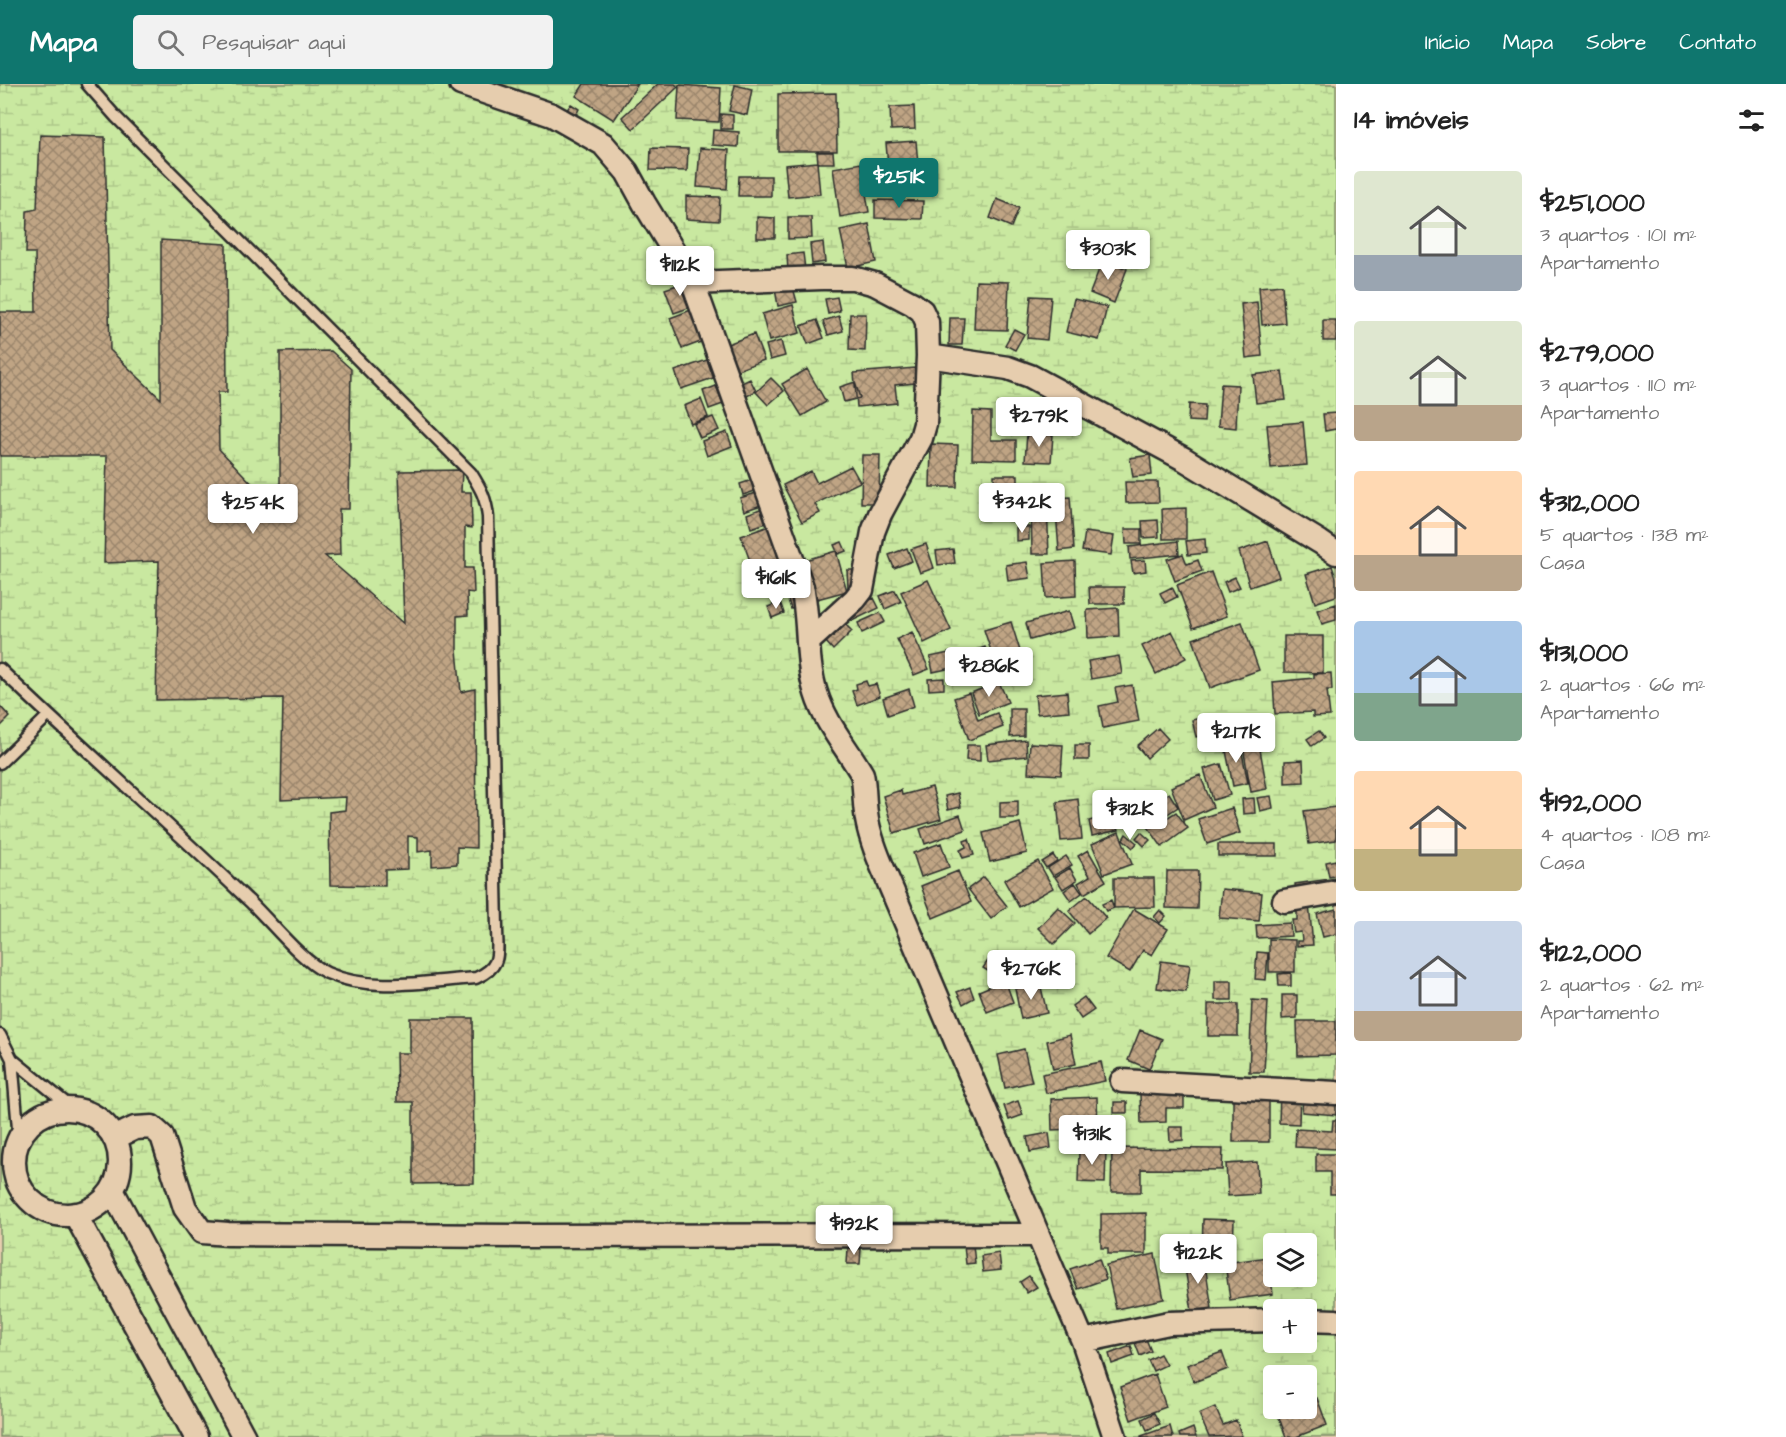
<!DOCTYPE html>
<html lang="pt">
<meta charset="utf-8">
<style>
:root{--surface:#fff;--page:#f2f2f2;--text:#222;--muted:#767676;--accent:#0f766e}
body{margin:0;font-family:"Architects Daughter",sans-serif;background:var(--page);color:var(--text);height:100vh;display:flex;flex-direction:column;font-size:22px;white-space:nowrap}
*{box-sizing:border-box;margin:0}
p{font-size:20px;color:var(--muted)}
.icon{flex:none;width:33px;height:33px;fill:none;stroke:currentColor;stroke-width:2;stroke-linecap:round;stroke-linejoin:round}
.map{position:relative;flex:1;overflow:hidden}
.drawer{display:flex;flex-direction:column;background:var(--surface);width:450px}
.drawer>*{flex:none}
.tools{position:absolute;left:1263px;top:1149px;display:grid;gap:12px}
.tools a{display:grid;place-items:center;width:54px;height:54px;border-radius:6px;background:var(--surface);box-shadow:0 3px 15px #0003;font-size:30px}
.price{position:absolute;translate:-50% -51px;padding:0 14px;border-radius:6px;background:#fff;color:#222;font-size:20px;line-height:39px;filter:drop-shadow(0 2px 3px #0008)}
.price::after{content:'';position:absolute;left:50%;top:36px;width:18px;height:14px;margin-left:-9px;background:inherit;clip-path:polygon(0 0,100% 0,50% 100%)}
.price.selected{background:var(--accent);color:#fff}
ul{padding:0;list-style:none}
li{display:flex;align-items:center;gap:18px;height:150px;padding:0 18px}
li span{display:grid;place-items:center;flex:none;width:168px;height:120px;border-radius:6px;color:#555}
li>.icon{margin-inline-start:auto}
span .icon{width:72px;height:72px;fill:#fffc;stroke-width:1}
li b{font-size:26px}
h2{display:flex;justify-content:space-between;align-items:center;height:72px;padding:0 18px;font-size:26px}
header{display:flex;align-items:center;gap:36px;box-sizing:border-box;height:84px;padding:0 30px;background:var(--accent);color:#fff}
header strong{font-size:28px}
nav{display:flex;gap:33px;margin-inline-start:auto;font-size:21px}
.search{width:420px;height:54px;background:var(--page);display:flex;align-items:center;gap:15px;box-sizing:border-box;padding:0 21px;border-radius:6px;color:var(--muted);font-size:22px}
main{display:flex;flex:1;min-height:0}
.map>svg:first-child{display:block}
.wetland{fill:url(#wetland-marsh);stroke:#7a8a66;stroke-width:1.5;fill-rule:evenodd}
.building{fill:url(#building-cross-hatch);stroke:#2b2b2b;stroke-width:1.5}
.lines{fill:none;stroke-linecap:round;stroke-linejoin:round}
.service-casing{stroke:#2b2b2b;stroke-width:15}
.minor-casing{stroke:#2b2b2b;stroke-width:27}
.service{stroke:#e6cdae;stroke-width:10}
.minor{stroke:#e6cdae;stroke-width:22}
</style>
<header>
<strong>Mapa</strong>
<div class="search"><svg class="icon" aria-label="search" viewBox="0 0 24 24"><circle cx="10" cy="10" r="6"/><path d="M15 15l6 6"/></svg>Pesquisar aqui</div>
<nav><a>Início</a><a>Mapa</a><a>Sobre</a><a>Contato</a></nav>
</header>
<main>
<div class="map">
<svg width="1336" height="1353" viewBox="0 0 1336 1353">
<defs>
<pattern id="wetland-marsh" width="20" height="14" patternUnits="userSpaceOnUse" patternTransform="scale(1.5)"><rect width="20" height="14" fill="#c9e8a0"/><path d="M1 5h8M5 5V1M11 12h8M15 12V8" fill="none" stroke="#adc78a"/></pattern>
<pattern id="building-cross-hatch" width="8" height="8" patternUnits="userSpaceOnUse" patternTransform="scale(1.5)"><rect width="8" height="8" fill="#bfa484"/><path d="M0 0l8 8M0 8l8-8" fill="none" stroke="#9b866c"/></pattern>
</defs>
<rect width="100%" height="100%" fill="#e6cdae"/>
<filter id="ink" filterUnits="userSpaceOnUse"><feTurbulence type="fractalNoise" baseFrequency=".0167" numOctaves="2"/><feDisplacementMap in="SourceGraphic" scale="12" xChannelSelector="R" yChannelSelector="G"/><feConvolveMatrix kernelMatrix="1 2 1 2 8 2 1 2 1" color-interpolation-filters="sRGB"/></filter>
<g filter="url(#ink)">
<path class="wetland" d="M0,0h1336v1353h-1336zM1274,1160h32v32h-32zM1274,1226h32v32h-32zM1274,1292h32v32h-32z"/>
<path class="building" d="M584,0h54l-24,36 -38,-24z
M658,0h17l3,3 -45,42 -11,-12z
M679,1l42,3 -2,34 -42,-2z
M735,1l17,4 -5,26 -18,-4z
M836,9l1,58h-59v-57z
M571,20l8,5 -4,8 -9,-6z
M914,22l1,23 -24,1 -1,-23z
M721,30l12,1v14h-12z
M713,46l26,2 -1,15 -26,-2z
M40,51l65,2 5,213 51,49v-159l65,4 1,148h-9l1,57 61,64v-161l51,-1 20,18 -2,140h-10l1,46 -15,1 79,68 -5,-153 63,-1 -1,22h10l1,36 -7,-1v41h8l1,25 -7,-1 1,23 -11,1v34l4,42 14,-3 1,159 -19,-1v17l-25,2v-16l-14,2v-15l-10,-1v33l-23,1v16l-55,-1 -1,-73 16,-2 1,-13 -65,3 2,-102 -127,2 3,-139 -55,2 3,-107h-107v-144h36l-1,-59h-9l1,-42 10,-2z
M916,57l3,35 -30,3 -3,-36z
M651,64l37,1 -1,22 -37,-1z
M700,64l29,2 -2,39 -30,-2z
M817,68h16l1,11h-16z
M817,78l3,32 -32,3 -3,-32z
M861,79l8,49 -29,5 -7,-49z
M739,92h32v20h-33z
M686,112l34,1 -1,24 -33,-2z
M997,115l22,9 -8,19 -21,-9z
M875,116l48,1 -1,18 -47,-1z
M757,133l18,1v20h-18z
M788,133h23l1,21 -24,1z
M869,140l7,38 -28,6 -8,-38z
M823,158l2,20 -13,2 -2,-20z
M803,169l2,16 -17,2 -1,-16z
M1103,175l24,10 -13,34 -24,-10z
M976,197l33,1 -2,48 -33,-1z
M686,198l8,24 -20,7 -9,-24z
M792,200l5,18 -19,4 -3,-17z
M1282,201l3,38 -23,2 -3,-38z
M1031,212l20,1 -4,43 -20,-2z
M837,213l3,14 -12,3 -3,-15z
M1074,215l33,8 -8,33 -33,-8z
M1257,218l5,54 -16,2 -5,-54z
M793,221l7,28 -31,8 -7,-27z
M699,223l12,31 -29,11 -12,-31z
M850,230h16l-1,37 -16,-1z
M839,232l4,15 -15,4 -5,-14z
M950,234h14l-2,27h-13z
M817,236l7,18 -16,6 -7,-18z
M1323,236h13v21h-13z
M1014,245l10,5 -9,16 -10,-5z
M754,250l10,26 -29,11 -10,-26z
M781,257l4,15 -15,4 -4,-15z
M710,275l6,18 -35,12 -6,-18z
M915,284l1,15 -21,2 2,18 -40,4 -3,-34z
M807,285l19,33 -24,14 -20,-32z
M1282,287l4,29 -30,3 -3,-28z
M771,294l13,13 -16,14 -12,-13z
M750,295l6,12 -16,9 -7,-13z
M855,298l5,16 -16,4 -4,-15z
M1221,300l17,1 -2,43 -18,-2z
M716,302l7,18 -14,5 -6,-18z
M701,315l7,18 -17,7 -7,-18z
M1189,320l16,1 -1,17 -16,-1z
M973,327l18,1v28h25v20l-44,-1z
M1336,329v19v-3l-11,2 -2,-17z
M713,333l6,13 -19,8 -6,-14z
M1303,338l4,43 -36,3 -4,-43z
M727,348l5,14 -25,10 -5,-15z
M1027,349l26,2 -2,27 -26,-1z
M931,360l27,1 -1,42h-27z
M862,371h18l-1,48h-18z
M1150,371l2,20 -19,2 -3,-19z
M851,382l9,16 -45,22 5,9 -18,9 -19,-37 28,-14 6,12z
M994,391h24v15h-24z
M758,394l3,11 -18,6 -3,-11z
M1125,398h33l1,20 -33,1z
M763,407l4,12 -23,8 -4,-13z
M1070,413l4,52 -15,2 -4,-53z
M1031,419h16l2,51h-17z
M768,422l5,15 -22,7 -4,-14z
M1186,424v31h-23l-1,-30z
M1158,436l1,17 -16,1 -1,-17z
M775,440l14,39 -34,12 -14,-39z
M1016,443h13v13l-13,1z
M1125,445h16v15h-15z
M1085,448l29,4 -3,19 -29,-4z
M1205,455l1,14 -18,2 -2,-14z
M1178,457l1,13 -49,5 -1,-12z
M1268,457l11,36 -29,10 -11,-36z
M842,458l4,9 -8,3 -4,-9z
M926,460l8,24 -14,5 -9,-24z
M907,464l5,13 -18,7 -5,-13z
M953,465l2,14 -17,2 -2,-14z
M836,467l11,40 -30,8 -12,-39z
M1183,470l4,10 11,-4 4,11 -27,10 -8,-22z
M1145,476l1,11 -13,2 -2,-12z
M1075,477l1,35 -30,2 -2,-35z
M1027,478l3,16 -22,3 -2,-16z
M1332,482l4,12v18l-21,7 -9,-29z
M847,486h14l1,18h-14z
M1211,488l16,44 -34,12 -16,-43z
M1235,493l5,10 -12,5 -4,-10z
M928,496l23,50 -27,13 -23,-51z
M1089,503h35v17h-34z
M1172,503l5,10 -12,6 -5,-10z
M895,506l6,12 -16,7 -5,-13z
M797,507l6,15 -12,3 -5,-15z
M874,514l5,10 -27,13 -5,-10z
M780,518l4,11 -12,5 -4,-11z
M1336,520v16l-14,4 -5,-14z
M1118,524l1,28 -31,2 -1,-28z
M1069,527l5,17 -44,12 -4,-17z
M880,529l5,9 -23,11 -4,-10z
M1011,538l11,35 -26,9 -12,-36z
M1242,538l17,48 -49,18 -17,-49z
M845,540l7,7 -19,19 -7,-8z
M1172,547l14,27 -30,16 -14,-28z
M912,548l17,37 -15,6 -17,-36z
M1284,552h39v37l-39,-1z
M985,563l9,25 -17,5 -8,-24z
M949,569l3,15 -19,4 -3,-15z
M1119,572l3,18 -31,5 -3,-18z
M1331,589l1,17h-5l3,26 -17,1v-5l-38,2 -2,-32 41,-4v-4z
M944,594v11l-15,1 -1,-11z
M866,597l2,5 8,-2 4,12 -23,9 -5,-14 5,-2 -1,-5z
M999,598l9,20 -29,12 -8,-21z
M1132,601l7,36 -36,7 -4,-22 19,-4 -3,-14z
M909,605l5,17 -26,9 -5,-17z
M1067,608l2,19 -32,3 -2,-19z
M969,609l9,27 19,-7 6,14 -34,13 -15,-42z
M0,622l10,11 -10,10z
M1010,625h14v27l-14,1z
M1209,632l4,18 -17,3 -4,-17z
M1158,644l10,11 -21,19 -10,-12z
M1319,647l5,7 -12,8 -5,-7z
M1258,654l9,51 -16,3 -9,-51z
M1026,656l1,16 -39,4 -2,-15z
M1030,659l33,2 -2,30 -33,-2z
M1240,659l8,40 -15,3 -8,-40z
M967,661h13v16l-14,-1z
M1075,661h14v15h-14z
M1303,676l1,22 -19,1v-22z
M1221,680l9,31 -17,5 -9,-31z
M1200,691l13,32 -29,13 -13,-33z
M932,703l9,32 -47,14 -11,-37 18,-6 1,5z
M958,709l3,14 -13,3 -3,-14z
M1169,709l9,14 -15,10 -9,-15z
M1271,712l2,12 -13,3 -3,-13z
M1254,714l1,15 -12,1 -1,-15z
M1078,715l4,40 -21,2 -4,-39z
M1018,717v17h-18v-16z
M1151,721l11,16 14,-9 12,16 -26,19 -23,-33z
M1336,723v33l-27,4 -5,-33z
M1232,724l8,25 -33,11 -9,-25z
M1115,730l4,16 -27,6 -3,-15z
M960,731l5,15 -40,14 -5,-15z
M1020,739l7,30 -37,9 -7,-29z
M1119,748l13,32 -28,10 -12,-30z
M1141,748l9,8 -6,6 -8,-8z
M1126,750l11,9 -4,5 -10,-9z
M969,755l5,16 -11,3 -3,-8 6,-3 -2,-6z
M941,759l8,24 -28,10 -8,-24z
M1218,760h59v12h-59z
M1088,766l18,31 -22,13 -6,-11 12,-7 -12,-20z
M1053,771l4,6 -11,7 -4,-6z
M1066,772l6,9 -19,11 -5,-8z
M1336,776v16l-7,1 -3,-15z
M1038,777l15,27 -34,19 -15,-27z
M1070,784l7,12 -14,9 -8,-12z
M958,787l13,31 -38,16 -12,-32z
M1167,787h31l-1,38 -31,-1z
M984,793l23,29 -16,13 -23,-30z
M1114,794h40l1,29 -41,1z
M1336,794v11l-40,6 -1,-11z
M1075,799l7,10 -11,8 -7,-10z
M1222,805l40,4 -3,28 -40,-3z
M1087,812l19,22 -18,16 -19,-23z
M1111,816l3,8 -8,3 -4,-7z
M1309,820l4,41 -16,1v-5h5l-1,-9 -7,1 -2,-13h5v-8l-10,1v-7z
M1058,823l17,16 -21,21 -16,-16z
M1134,825l34,20 -16,26 -9,-5 -13,22 -24,-14z
M1336,825v25l-13,3 -6,-23z
M1160,826l6,6 -6,7 -6,-6z
M1290,839l1,13 -34,2 -1,-13z
M1269,855l26,1v32h-26z
M1257,868l11,1 -2,27 -11,-1z
M991,872l11,8 -8,11 -11,-7z
M1161,877l29,4 -4,27 -29,-4z
M1291,889v13h-12l-1,-12z
M1005,896l8,22 -26,10 -8,-21z
M1215,897h17v19h-17z
M1040,899l7,30 -26,6 -6,-30z
M970,903l4,11 -11,6 -6,-12z
M1282,911h15v23l-15,1z
M1084,913l10,13 -13,9 -9,-13z
M1252,916l16,1 -4,71h-15z
M1208,920h30v32h-30z
M410,934h63l1,165 -61,1v-82h-16l-1,-49h14z
M1297,937h39v34l-38,1z
M1140,946l22,9 -13,30 -21,-9z
M1070,951l6,29 -23,5 -6,-28z
M1024,965l8,33 -27,6 -7,-33z
M1101,978l4,19 -59,12 -4,-19z
M1280,1008l20,1 -1,31 -20,-1z
M1184,1009v15h-18v14l-25,1 -1,-29z
M1233,1011h36v47h-36z
M1303,1011l33,3v17l-34,-3z
M1097,1013l1,31 -46,2 -1,-31z
M1018,1017l5,14 -14,5 -5,-14z
M1114,1018h13v11h-13z
M1333,1036h3v29l-41,-2 1,-18 36,2z
M1169,1043h14v13l-13,1z
M1049,1049l2,15 -21,4 -3,-15z
M1112,1064l111,1 -1,21 -81,-1v23h-30z
M1079,1066l27,1 -1,32 -27,-1z
M1316,1070h20v40h-6v-22h-14z
M1257,1078l2,32 -31,2 -2,-32z
M1146,1129v41h-38v-6h-7v-34z
M1203,1135l31,1 -1,32 -31,-1z
M973,1161l2,18 -9,1 -2,-18z
M848,1164l13,1 -1,15h-13z
M999,1169l2,17 -18,2 -2,-16z
M1155,1170l9,45 -48,10 -10,-44z
M1268,1173l5,37 -43,6 -5,-37z
M1099,1175l7,20 -28,10 -8,-20z
M1204,1175l8,49 -20,3 -8,-49z
M1029,1192l8,11 -10,6 -7,-11z
M1146,1255l5,12 -11,5 -5,-13z
M1131,1262l3,10 -22,8 -3,-10z
M1222,1268l6,17 -34,13 -7,-17z
M1160,1270l6,11 -13,6 -5,-11z
M1155,1290l11,33 -35,13 -11,-33z
M1317,1314l10,27 -31,12h-10l-9,-25 11,-4h18v-7z
M1215,1323l8,18 13,-5 6,16 -33,1 -10,-23z
M1154,1329l6,11 -13,6 -5,-11z
M1170,1342l3,11h-32v-1z
M1193,1344l3,9h-16l-1,-3z"/>
<g class="lines">
<defs>
<path id="service" d="M0,585c81,78 166,152 247,230 22,20 54,62 80,74 45,20 101,8 149,5 27,-12 21,-25 21,-51l-9,-410c-2,-19 -7,-28 -17,-44l-355,-356 -29,-33
M0,679l48,-47
M0,951l12,24 7,81
M12,975l60,49"/>
<path id="minor" d="M461,0l91,31 51,29 24,28 17,31 49,80 109,304c8,35 3,72 14,106 9,30 31,55 46,81 3,13 2,26 4,39 2,18 8,34 15,51l202,477 32,96
M693,199l129,-5h31l22,6 38,20 9,7 5,11 1,34 -3,68 -4,14 -41,76 -7,18 -11,58 -7,9 -47,43
M928,272l80,12 22,8 154,83 136,83 16,11
M1284,817l52,-9
M1122,997l214,12
M14 1078a53 53 0 1 1 106 0a53 53 0 1 1-106 0Z
M114,1054l21,-10 17,-1 10,9 23,72 17,24 26,2 294,2 516,-1
M112,1106l132,247
M75,1130l121,223
M1306,1236l30,1
M1083,1257l86,-18 105,-3"/>
</defs>
<use href="#service" class="service-casing"/>
<use href="#minor" class="minor-casing"/>
<use href="#service" class="service"/>
<use href="#minor" class="minor"/>
</g>
</g>
</svg>
<div class="tools">
<a><svg class="icon" aria-label="layers" viewBox="0 0 24 24"><path d="M12 4l9 5-9 5-9-5zM3 14l9 5 9-5"/></svg></a>
<a>+</a>
<a>−</a>
</div>
<b class="price selected" style="left:899px;top:125px">$251K</b>
<b class="price" style="left:1108px;top:197px">$303K</b>
<b class="price" style="left:680px;top:213px">$112K</b>
<b class="price" style="left:1039px;top:364px">$279K</b>
<b class="price" style="left:1022px;top:450px">$342K</b>
<b class="price" style="left:253px;top:451px">$254K</b>
<b class="price" style="left:776px;top:526px">$161K</b>
<b class="price" style="left:989px;top:614px">$286K</b>
<b class="price" style="left:1236px;top:680px">$217K</b>
<b class="price" style="left:1130px;top:757px">$312K</b>
<b class="price" style="left:1031px;top:917px">$276K</b>
<b class="price" style="left:1092px;top:1082px">$131K</b>
<b class="price" style="left:854px;top:1172px">$192K</b>
<b class="price" style="left:1198px;top:1201px">$122K</b>
</div>
<section class="drawer">
<h2>14 imóveis<svg class="icon" aria-label="filters" viewBox="0 0 24 24"><path d="M4 7h16M4 17h16"/><circle cx="9" cy="7" r="2"/><circle cx="15" cy="17" r="2"/></svg></h2>
<ul>
<li><span style="background:linear-gradient(#dfe7d0 70%,#9aa5b1 0)"><svg class="icon" aria-label="home" viewBox="0 0 24 24"><path d="M3 11l9-7 9 7M6 9v11h12V9"/></svg></span><div><b>$251,000</b><p>3 quartos · 101 m²</p><p>Apartamento</p></div></li>
<li><span style="background:linear-gradient(#dfe7d0 70%,#b9a48a 0)"><svg class="icon" aria-label="home" viewBox="0 0 24 24"><path d="M3 11l9-7 9 7M6 9v11h12V9"/></svg></span><div><b>$279,000</b><p>3 quartos · 110 m²</p><p>Apartamento</p></div></li>
<li><span style="background:linear-gradient(#ffd9b3 70%,#b9a48a 0)"><svg class="icon" aria-label="home" viewBox="0 0 24 24"><path d="M3 11l9-7 9 7M6 9v11h12V9"/></svg></span><div><b>$312,000</b><p>5 quartos · 138 m²</p><p>Casa</p></div></li>
<li><span style="background:linear-gradient(#a9c7e8 60%,#7fa58c 0)"><svg class="icon" aria-label="home" viewBox="0 0 24 24"><path d="M3 11l9-7 9 7M6 9v11h12V9"/></svg></span><div><b>$131,000</b><p>2 quartos · 66 m²</p><p>Apartamento</p></div></li>
<li><span style="background:linear-gradient(#ffd9b3 65%,#c2b280 0)"><svg class="icon" aria-label="home" viewBox="0 0 24 24"><path d="M3 11l9-7 9 7M6 9v11h12V9"/></svg></span><div><b>$192,000</b><p>4 quartos · 108 m²</p><p>Casa</p></div></li>
<li><span style="background:linear-gradient(#c9d6e8 75%,#b9a48a 0)"><svg class="icon" aria-label="home" viewBox="0 0 24 24"><path d="M3 11l9-7 9 7M6 9v11h12V9"/></svg></span><div><b>$122,000</b><p>2 quartos · 62 m²</p><p>Apartamento</p></div></li>
</ul>
</section>
</main>
